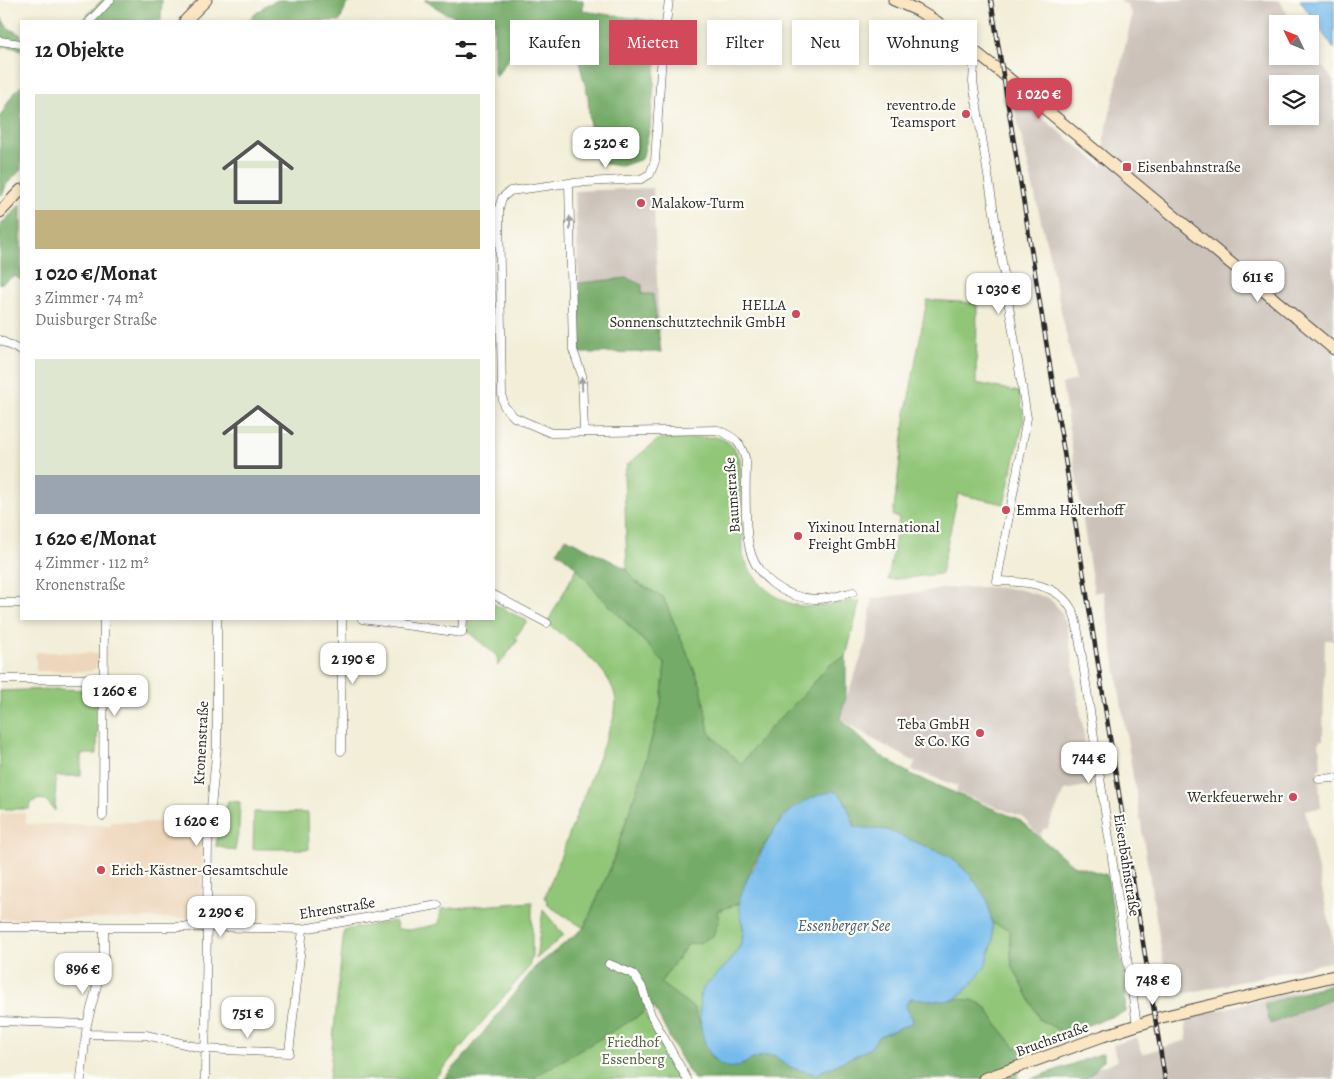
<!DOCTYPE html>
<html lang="de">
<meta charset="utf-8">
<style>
:root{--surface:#fff;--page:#f6f6f6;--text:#222;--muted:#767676;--accent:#d1495b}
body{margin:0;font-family:Alegreya,serif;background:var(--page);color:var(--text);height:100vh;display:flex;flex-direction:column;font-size:19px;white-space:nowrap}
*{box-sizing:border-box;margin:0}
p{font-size:16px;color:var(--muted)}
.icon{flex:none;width:28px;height:28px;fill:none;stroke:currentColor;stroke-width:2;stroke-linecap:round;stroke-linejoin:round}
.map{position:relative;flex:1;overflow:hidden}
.sheet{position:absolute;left:20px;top:20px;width:475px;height:600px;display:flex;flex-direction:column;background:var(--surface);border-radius:0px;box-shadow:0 2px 8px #0003}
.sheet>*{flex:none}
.hud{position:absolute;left:510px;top:20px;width:475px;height:45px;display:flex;gap:10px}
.needle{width:32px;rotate:313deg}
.buttons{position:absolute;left:1269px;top:15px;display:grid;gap:10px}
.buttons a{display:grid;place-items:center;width:50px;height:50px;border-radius:0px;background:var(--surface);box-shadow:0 2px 8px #0003;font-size:25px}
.price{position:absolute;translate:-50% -42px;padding:0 11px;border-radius:10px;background:#fff;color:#222;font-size:16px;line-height:32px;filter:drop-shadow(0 1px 2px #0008)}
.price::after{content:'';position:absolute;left:50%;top:30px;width:15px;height:11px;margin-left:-8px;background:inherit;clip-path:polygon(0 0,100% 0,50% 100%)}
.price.on{background:var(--accent);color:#fff}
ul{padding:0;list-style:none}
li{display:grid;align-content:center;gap:10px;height:265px;padding:0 15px}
li span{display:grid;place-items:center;height:155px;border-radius:0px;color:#555}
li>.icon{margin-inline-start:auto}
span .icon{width:90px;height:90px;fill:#fffc;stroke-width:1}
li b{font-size:21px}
h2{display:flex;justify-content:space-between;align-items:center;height:60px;padding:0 15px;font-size:21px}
.tag{padding:0 18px;border-radius:0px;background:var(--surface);box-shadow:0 2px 8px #0003;font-size:18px;line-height:45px}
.tag.on{background:var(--accent);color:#fff}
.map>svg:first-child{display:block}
.built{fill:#eed6bb}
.industrial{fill:#ccc2b9;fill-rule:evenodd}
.green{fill:#91c678;stroke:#5e7852}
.forest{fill:#74ab68;stroke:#506b4a}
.water{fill:#75bbec;stroke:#50738c}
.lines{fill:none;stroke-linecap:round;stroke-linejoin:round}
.street-casing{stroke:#494845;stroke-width:9}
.secondary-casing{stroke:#494845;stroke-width:13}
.street{stroke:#fff;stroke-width:8}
.secondary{stroke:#fbe6c4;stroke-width:11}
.rail-casing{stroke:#2b2b2b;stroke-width:4.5}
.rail{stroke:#fdfcf7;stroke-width:2.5;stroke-dasharray:8;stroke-linecap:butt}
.oneway{fill:#a0a0a0}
.poi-dot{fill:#d1495b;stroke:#fdfcf7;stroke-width:2}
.labels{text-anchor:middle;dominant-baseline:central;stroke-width:4.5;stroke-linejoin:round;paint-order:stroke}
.poi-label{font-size:15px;fill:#2b2b2b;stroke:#fdfcf7;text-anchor:start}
.street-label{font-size:15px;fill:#2b2b2b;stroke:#fdfcf7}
.park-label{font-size:15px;fill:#4f6146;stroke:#fdfcf7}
.water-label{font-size:16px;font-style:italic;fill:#455d6f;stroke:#fdfcf7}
</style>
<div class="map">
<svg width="1334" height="1079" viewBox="0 0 1334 1079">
<rect width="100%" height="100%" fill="#fdfcf7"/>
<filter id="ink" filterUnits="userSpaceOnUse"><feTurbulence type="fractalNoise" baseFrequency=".02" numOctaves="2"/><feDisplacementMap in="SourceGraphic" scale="10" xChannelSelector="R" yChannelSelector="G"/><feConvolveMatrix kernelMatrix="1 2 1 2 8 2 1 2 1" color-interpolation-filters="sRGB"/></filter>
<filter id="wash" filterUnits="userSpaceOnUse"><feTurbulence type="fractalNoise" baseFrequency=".0096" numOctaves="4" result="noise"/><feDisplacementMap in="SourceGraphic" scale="20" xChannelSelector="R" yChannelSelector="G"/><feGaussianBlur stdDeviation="1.12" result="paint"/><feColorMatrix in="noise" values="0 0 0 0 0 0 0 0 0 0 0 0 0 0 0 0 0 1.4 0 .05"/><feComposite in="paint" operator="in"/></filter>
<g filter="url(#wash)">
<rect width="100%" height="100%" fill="#f2eed8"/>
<path class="built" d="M36,652l62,1 -1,14 -6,4h-55z
M0,813h25l1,11 85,1v-3h93l-3,93 -7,3 -194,1z"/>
<path class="industrial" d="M1118,0h161l15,24h-16v32h32v-8l24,34v558h-9l-2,100 -4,1 2,27 -3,1 3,39 -16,2 29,134v17l-165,36 -66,-406 -9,2 -32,-209 14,-4 -26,-121 -39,-166 92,74 1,-28 28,-123 -4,-10zM1278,84h32v32h-32z
M653,188l7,161 -78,4 -7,-162z
M990,587l28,2 31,9 11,12 7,16 25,159 -27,5 -18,39 -3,-1 -4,8 -7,-6 -10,-13 -67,-25 2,-6 -46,-16 3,-8 -35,-19 -41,-25 26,-71 7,-48 73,-11z
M1334,982v97h-267l50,-18 -4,-16 24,-8 5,17 45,-14 -2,-22z"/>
<path class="green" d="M927,300l50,3 -1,80 43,9 5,27 -20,85 -46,-10 -17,80 -53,6 11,-62 -6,-2 13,-103z
M716,437c13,4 18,9 24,22l3,96c8,25 33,48 59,51 18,2 40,-4 58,-6l-14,57 -15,6 -28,32 -35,35 -27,35 -32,-32 -8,-47 -38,-89 -28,-16 -8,-12 -3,-96 4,-9 31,-25z
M577,568c27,34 59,64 88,96l-4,40 -19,70 -32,95 -26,59 -35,-22 -4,-9 68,-177c1,-6 3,-13 3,-19 -4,-34 -45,-58 -69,-78z
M494,604l33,17 -12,17 3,2 -20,26 -1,-10 -30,-25 1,-12h26z
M51,689l47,1 -1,64h-16v22h-25l-1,35 -8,-10 -7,-2 -8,3 -3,7h-29v-118z
M228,801l12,1 -1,25 -4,24 -19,-5 3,-19 -8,-2 1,-6h9z
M254,812l54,1 1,36h-56z
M532,902v53l-3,12 -95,112h-105l15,-149 51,-9 3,8 12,1 29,-6 2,-15z
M740,903c6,40 4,43 -24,73 -3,3 -9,6 -12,11 -7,12 -4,29 -3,42l-7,-21 -34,-25 28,-39 11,-1 18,-32z
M543,910l21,25 -28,24z
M992,923l17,6 3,36 28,55 25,13 -33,11 -11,1 -5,3c-6,-8 -14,-16 -20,-25 -14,-22 -15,-22 -41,-24l16,-14 22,-44z
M644,1012l38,67h-151z"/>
<path class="forest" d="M102,0h60l-1,21h-80z
M278,0h83l-14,3 -7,18h-93l19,-16z
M424,0h159v11l77,11 -10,106 -8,31 -20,7 -24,-3 -7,-17 -3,-50 -9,-34 -12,-30 -30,-10 -18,16 -8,17 -15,22 -2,-5v-51h-28l-21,-8z
M0,15l7,12 14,8v15l-15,-4 -6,1z
M21,86v84l-15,15 -3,9 -3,1v-78l11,-20z
M21,204v76l-7,-4 -14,8v-59z
M627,278l15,7v9h11l8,58 -81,1 -1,-70z
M566,538l61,31 8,13 28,15 38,89 8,47 32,31 27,-34 35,-35 28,-32 15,-6v40l-6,21 35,34 37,23 106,44 55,46 34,10 19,110 -1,27 -60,21 -25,-13 -28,-55 -3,-36 -17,-6 -5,-24 -16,-23 -20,-19 -64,-27 -32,-3 -10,-26 -60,13c-18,26 -40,58 -45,89l-23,8 2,8 -6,17 -14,7 -11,1 -28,39 34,25 18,50 7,5 21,3 17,-9 17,-2 15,12 27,7 53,-25 10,-13 33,-13 1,-3c-4,-10 -12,-13 -2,-22l32,3 12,-2 18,1 14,8 10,17 19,23 5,-3 11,-1 -15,34 2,1h-325l-13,-19 -27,-53 -123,72h-88l20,-21 72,-91 49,-39 26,-59 32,-95 19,-70 4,-40 -48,-52 -17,-16 -23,-28 -20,-17z
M1334,984v14l-64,26 -5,-20z
M1103,1053v7l-11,14 -7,5h-54z"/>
<path class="water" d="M1300,0h34v49z
M834,791c13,6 15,24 21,36l32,3 64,27 20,19 16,23 5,24 1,18 -8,26 -14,18 -16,14 -12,2 -32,-3c-10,9 -2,12 2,22l-1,3 -33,13 -10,13 -53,25 -27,-7 -15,-12c-6,1 -13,1 -19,3 -9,4 -17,11 -28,9 -26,-5 -33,-61 -23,-80 3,-4 8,-7 11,-11 11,-10 23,-21 27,-36 4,-13 -4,-27 -2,-41 3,-13 9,-23 15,-34 20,-40 33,-64 79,-74z"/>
</g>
<g filter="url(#ink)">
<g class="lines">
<defs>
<path id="street" d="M669,0l-7,54 -7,107 -5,13 -9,5 -72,4 -59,8 -8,7 -3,10 3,187 2,11 10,11 37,16 167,-3c18,8 23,12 28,31 0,26 -2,61 3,85 6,31 35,52 67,53 12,0 25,-4 37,-7
M90,21l20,-21
M0,41l21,3
M979,55l-5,10 -1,17 54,336 -30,163c27,1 60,1 75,29 5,9 6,24 8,34l57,381
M569,183l4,167 9,25 2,57
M0,340l21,11
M494,595l53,28
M0,603h21
M362,619l100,14 1,-14
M0,679h104
M341,751l1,-132
M1319,779l15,-1
M103,816l1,-197
M0,927h207l96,2 135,-24
M609,964l24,10 9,13 9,28 36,64
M0,1021l87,3
M86,1034l60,1 60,14 83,4 14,-124
M81,1079l6,-55 17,-66v-30
M205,1079l3,-240 9,-94v-126"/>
<path id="secondary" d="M894,0l23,10 20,12 65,51 332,276
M185,21l21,-21
M0,212l21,-22
M984,1079l119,-43 59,-19 172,-41"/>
</defs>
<use href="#street" class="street-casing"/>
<use href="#secondary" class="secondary-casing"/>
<use href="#street" class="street"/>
<use href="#secondary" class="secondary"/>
<defs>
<path id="rail" d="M991,0l174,1079"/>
</defs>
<use href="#rail" class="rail-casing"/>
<use href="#rail" class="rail"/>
</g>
<defs><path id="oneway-solid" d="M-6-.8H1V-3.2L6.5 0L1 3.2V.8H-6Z" transform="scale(1.25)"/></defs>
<g class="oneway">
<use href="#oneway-solid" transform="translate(570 223) rotate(-91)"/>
<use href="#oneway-solid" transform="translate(582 384) rotate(-92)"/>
</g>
</g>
<g class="poi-dot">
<circle cx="966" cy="114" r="5"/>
<rect x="1122" y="162" width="10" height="10" rx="2.5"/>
<circle cx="641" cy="203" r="5"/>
<circle cx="796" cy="314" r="5"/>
<circle cx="1006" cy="510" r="5"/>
<circle cx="798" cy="536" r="5"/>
<circle cx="980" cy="733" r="5"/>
<circle cx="1293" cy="797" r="5"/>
<circle cx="101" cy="870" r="5"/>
</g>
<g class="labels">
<g class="poi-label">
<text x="956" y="105" text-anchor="end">reventro.de<tspan x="956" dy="17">Teamsport</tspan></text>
<text x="1137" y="167">Eisenbahnstraße</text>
<text x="651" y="203">Malakow-Turm</text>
<text x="786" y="305" text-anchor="end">HELLA<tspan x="786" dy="17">Sonnenschutztechnik GmbH</tspan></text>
<text x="1016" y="510">Emma Hölterhoff</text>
<text x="808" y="527">Yixinou International<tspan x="808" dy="17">Freight GmbH</tspan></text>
<text x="970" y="724" text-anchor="end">Teba GmbH<tspan x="970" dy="17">&amp; Co. KG</tspan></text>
<text x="1283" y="797" text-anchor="end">Werkfeuerwehr</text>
<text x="111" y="870">Erich-Kästner-Gesamtschule</text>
</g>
<g class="street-label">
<text transform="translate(732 495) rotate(-94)">Baumstraße</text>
<text transform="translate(201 743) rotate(-87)">Kronenstraße</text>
<text transform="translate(1127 865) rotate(81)">Eisenbahnstraße</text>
<text transform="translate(337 908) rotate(-9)">Ehrenstraße</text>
<text transform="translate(1052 1039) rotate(-20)">Bruchstraße</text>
</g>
<g class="park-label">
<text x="633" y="1042">Friedhof<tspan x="633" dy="17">Essenberg</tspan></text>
</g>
<g class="water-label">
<text x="844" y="926">Essenberger See</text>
</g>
</g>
</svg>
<div class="buttons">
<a><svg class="needle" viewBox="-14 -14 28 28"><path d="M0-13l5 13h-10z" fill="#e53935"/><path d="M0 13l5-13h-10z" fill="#767676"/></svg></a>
<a><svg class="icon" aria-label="layers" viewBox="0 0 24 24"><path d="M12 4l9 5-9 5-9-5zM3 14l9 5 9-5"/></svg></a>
</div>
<b class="price on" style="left:1039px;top:120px">1 020 €</b>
<b class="price" style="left:606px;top:169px">2 520 €</b>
<b class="price" style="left:1258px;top:303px">611 €</b>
<b class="price" style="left:999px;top:315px">1 030 €</b>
<b class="price" style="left:353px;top:685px">2 190 €</b>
<b class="price" style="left:115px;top:717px">1 260 €</b>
<b class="price" style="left:1089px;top:784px">744 €</b>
<b class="price" style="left:197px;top:847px">1 620 €</b>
<b class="price" style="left:221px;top:938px">2 290 €</b>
<b class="price" style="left:83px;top:995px">896 €</b>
<b class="price" style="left:1153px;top:1006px">748 €</b>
<b class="price" style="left:248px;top:1039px">751 €</b>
<div class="hud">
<a class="tag">Kaufen</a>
<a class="tag on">Mieten</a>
<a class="tag">Filter</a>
<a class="tag">Neu</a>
<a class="tag">Wohnung</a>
</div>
<section class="sheet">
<h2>12 Objekte<svg class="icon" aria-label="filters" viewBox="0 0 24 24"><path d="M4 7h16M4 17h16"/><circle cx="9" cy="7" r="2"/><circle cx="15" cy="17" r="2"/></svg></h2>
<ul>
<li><span style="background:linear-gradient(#dfe7d0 75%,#c2b280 0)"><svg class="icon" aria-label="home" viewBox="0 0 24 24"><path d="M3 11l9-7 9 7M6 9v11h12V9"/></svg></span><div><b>1 020 €/Monat</b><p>3 Zimmer · 74 m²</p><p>Duisburger Straße</p></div></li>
<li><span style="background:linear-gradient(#dfe7d0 75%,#9aa5b1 0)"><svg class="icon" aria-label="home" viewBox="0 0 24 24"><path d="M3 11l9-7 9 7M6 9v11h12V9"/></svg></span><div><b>1 620 €/Monat</b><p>4 Zimmer · 112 m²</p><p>Kronenstraße</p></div></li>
</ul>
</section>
</div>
